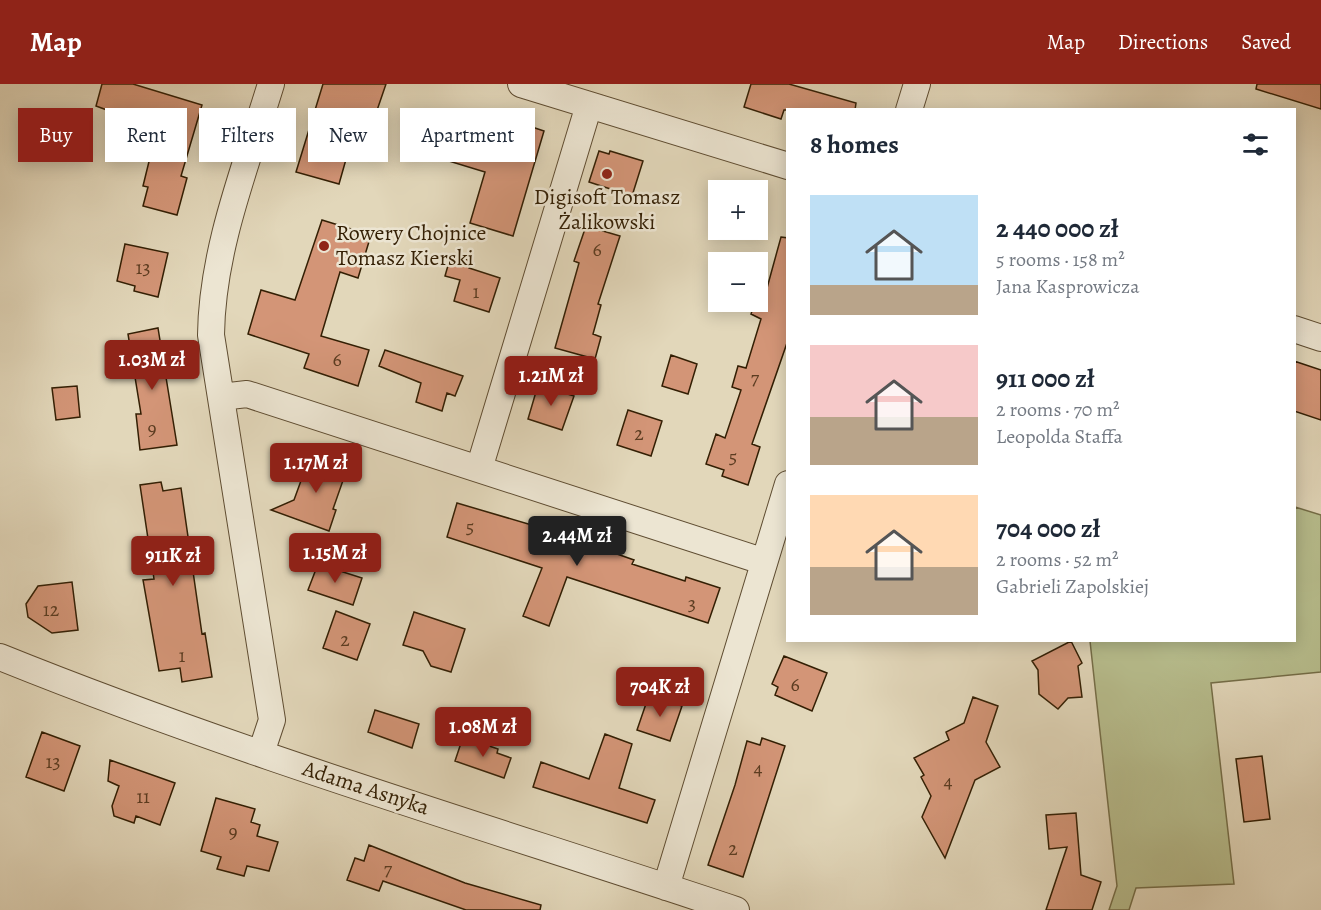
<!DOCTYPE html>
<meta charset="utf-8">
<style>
:root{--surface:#fff;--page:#f2f2f3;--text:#1f2937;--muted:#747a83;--accent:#8f2418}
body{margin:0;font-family:Alegreya,serif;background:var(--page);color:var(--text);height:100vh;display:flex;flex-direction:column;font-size:22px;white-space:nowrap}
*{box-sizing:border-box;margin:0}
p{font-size:20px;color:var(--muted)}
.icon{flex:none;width:33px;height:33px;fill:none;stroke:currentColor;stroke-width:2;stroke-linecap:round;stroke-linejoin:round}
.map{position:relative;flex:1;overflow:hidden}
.panel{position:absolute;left:786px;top:24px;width:510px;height:534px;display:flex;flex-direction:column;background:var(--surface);border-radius:0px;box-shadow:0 3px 15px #0003}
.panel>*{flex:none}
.guide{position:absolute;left:18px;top:24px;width:570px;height:54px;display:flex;gap:12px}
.controls{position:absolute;left:708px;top:96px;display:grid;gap:12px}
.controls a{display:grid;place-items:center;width:60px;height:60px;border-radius:0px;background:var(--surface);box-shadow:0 3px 15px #0003;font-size:30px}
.price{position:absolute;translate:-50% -51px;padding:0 14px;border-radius:6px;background:var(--accent);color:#fff;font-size:20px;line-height:39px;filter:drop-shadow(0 2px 3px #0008)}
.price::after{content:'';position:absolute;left:50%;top:36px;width:18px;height:14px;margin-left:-9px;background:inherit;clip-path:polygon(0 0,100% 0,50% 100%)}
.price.active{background:#222;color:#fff}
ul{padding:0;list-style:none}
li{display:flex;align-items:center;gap:18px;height:150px;padding:0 24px}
li span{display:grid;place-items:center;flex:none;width:168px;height:120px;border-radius:0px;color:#555}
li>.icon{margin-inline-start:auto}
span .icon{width:72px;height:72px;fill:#fffc;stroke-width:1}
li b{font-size:26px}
h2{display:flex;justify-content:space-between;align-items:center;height:72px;padding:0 24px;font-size:26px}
.tag{padding:0 21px;border-radius:0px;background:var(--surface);box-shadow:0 3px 15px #0003;font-size:21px;line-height:54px}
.tag.active{background:var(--accent);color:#fff}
header{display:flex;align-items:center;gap:36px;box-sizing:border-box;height:84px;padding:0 30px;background:var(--accent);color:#fff}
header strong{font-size:28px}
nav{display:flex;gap:33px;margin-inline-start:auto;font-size:21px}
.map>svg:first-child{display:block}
.green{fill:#b7bd8d;stroke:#756e48;stroke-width:1.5}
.building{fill:#d39577;stroke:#331f04;stroke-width:1.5}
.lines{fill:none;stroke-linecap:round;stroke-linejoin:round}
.minor-casing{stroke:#5f4d32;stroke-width:28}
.minor{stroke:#ece5d2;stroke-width:26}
.poi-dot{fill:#8f2418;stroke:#ece5d2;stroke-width:2}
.labels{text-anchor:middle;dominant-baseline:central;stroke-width:5;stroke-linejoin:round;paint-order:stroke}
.number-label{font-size:20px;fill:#5b3c21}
.poi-label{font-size:22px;fill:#331f04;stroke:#ece5d2}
.street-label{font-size:22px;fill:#331f04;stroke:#ece5d2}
</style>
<header>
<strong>Map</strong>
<nav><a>Map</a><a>Directions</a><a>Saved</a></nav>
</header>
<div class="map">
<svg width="1321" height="826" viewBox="0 0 1321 826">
<rect width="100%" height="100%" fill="#e2d7ba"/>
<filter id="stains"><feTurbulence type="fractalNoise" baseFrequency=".00333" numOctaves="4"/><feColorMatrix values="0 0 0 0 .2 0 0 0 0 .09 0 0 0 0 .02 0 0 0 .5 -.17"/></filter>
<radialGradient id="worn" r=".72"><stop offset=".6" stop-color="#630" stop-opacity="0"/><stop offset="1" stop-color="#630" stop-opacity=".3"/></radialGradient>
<path class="green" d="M1295,423l26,8v157l-110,11 23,201 -98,4 -7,22h-20l8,-24 -27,-245 204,-1z"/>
<path class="building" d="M102,0h31l69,21 -21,71 6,2 -10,37 -34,-9 5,-19 -5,-1 13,-53 -5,-2 2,-4 -57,-21z
M323,0h63l-13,38 -15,-5 -19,67 -43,-12z
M751,0h38l67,19 -1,7h-71l-3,9 -37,-12z
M1257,0h64v25l-65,-20z
M508,35l36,12 -31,105 -43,-13 15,-51 -46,-14 6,-21 53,16z
M599,67l10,3 1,-3 33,10 -11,35 -43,-14z
M322,136l49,15 -13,43 -18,-6 -19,64 48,14 -11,36 -54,-18 5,-14 -61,-20 13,-44 34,10z
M586,142l34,10 -22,68 3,1 -8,29 8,3 -6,22 -40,-11 24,-85 -5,-2z
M781,153l7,1v102l-36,104 8,3 -12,38 -26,-9 2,-6 -18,-6 10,-30 9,4 16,-48 -9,-3 6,-21 8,2 15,-49 -10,-5 4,-12h3l1,-16 8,2z
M125,160l43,9 -10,44 -24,-6 1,-5 -18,-5z
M451,171l20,6 -2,7 31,10 -11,34 -35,-11 6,-21 -15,-4z
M158,244l19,117 -37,5 -4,-36h5l-13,-80z
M385,266l78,26 -8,20 -8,-3 -5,18 -26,-9 5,-19 -42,-17z
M671,271l26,9 -9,30 -26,-8z
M1294,277l27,9v50l-27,-9z
M538,301l36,11 -12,34 -34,-11z
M77,302l3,31 -24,3 -4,-32z
M628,326l34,11 -11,35 -34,-11z
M310,372l37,13 -14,40 3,1 -7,21 -58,-21 23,-10z
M161,398l2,9 18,-3 21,146 3,-1 7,44 -30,5 -2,-14 -21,3 -16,-91 11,-1 -14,-94z
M457,419l95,28 82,29 -2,4 53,17 1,-4 34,11 -12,35 -141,-46 -18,49 -26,-10 19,-48 -95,-31z
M318,480l44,14 -9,27 -45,-15z
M72,498l6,48 -26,3 -24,-16 -2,-13 12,-18z
M336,527l34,13 -13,36 -34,-12z
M414,528l51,17 -14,43 -20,-6 -8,-15 -20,-6z
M1071,557l11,22 -4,3 4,31 -14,1 -10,11 -19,-15 -1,-24 -6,-9z
M784,572l43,17 -15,38 -37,-16 3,-8 -6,-3z
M649,611l33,11 -12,35 -33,-11z
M973,613l25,9 -12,36 14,25 -25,13 -30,78 -23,-41 9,-21 -10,-19 3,-2 -10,-17 35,-18 -3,-8 18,-9z
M375,626l44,14 -7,24 -44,-16z
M42,648l38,14 -16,45 -38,-14z
M605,650l27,10 -13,44 36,12 -8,23 -114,-36 8,-25 48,17z
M463,653l35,12 -1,4 14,5 -7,20 -49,-17z
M762,654l23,8 -42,131 -35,-12 27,-80 12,-44 13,4z
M1262,672l8,63 -26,3 -8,-63z
M110,676l65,23 -15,42 -24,-9 -2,7 -20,-7 -2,-10 7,-20 -11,-5z
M216,714l39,11 -4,13 9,3 -3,11 21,6 -9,29 -22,-5 -3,10 -27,-7 4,-12 -20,-6z
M1076,729l5,62 20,7 -9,28h-46l21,-63 -18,2 -3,-34z
M369,761l96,38 76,22 -1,5h-74l-83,-29 -4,10 -32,-11 8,-22 9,3z"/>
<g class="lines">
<defs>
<path id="minor" d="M521,0l267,82
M909,26l8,-26
M1294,245l27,9
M221,313l26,-3 515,167
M479,385l110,-364
M0,573c240,97 490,171 736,253
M261,669l11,-33 -61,-385c1,-86 35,-169 60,-251
M666,803l122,-403"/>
</defs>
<use href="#minor" class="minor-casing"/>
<use href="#minor" class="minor"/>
</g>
<g class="poi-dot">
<circle cx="607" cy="90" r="6"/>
<circle cx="324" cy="162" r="6"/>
</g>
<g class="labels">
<g class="number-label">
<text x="597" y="165">6</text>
<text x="143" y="183">13</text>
<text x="476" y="207">1</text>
<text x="337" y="275">6</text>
<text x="755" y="293">7</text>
<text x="152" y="344">9</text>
<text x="639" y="349">2</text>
<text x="733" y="372">5</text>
<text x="470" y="442">5</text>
<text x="692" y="519">3</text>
<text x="51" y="525">12</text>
<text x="345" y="555">2</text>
<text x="182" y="571">1</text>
<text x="795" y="600">6</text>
<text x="53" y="677">13</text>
<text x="758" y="684">4</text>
<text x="948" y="697">4</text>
<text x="143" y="712">11</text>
<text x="233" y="747">9</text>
<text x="733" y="764">2</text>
<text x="388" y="784">7</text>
</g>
<g class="poi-label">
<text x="607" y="113">Digisoft Tomasz<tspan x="607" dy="25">Żalikowski</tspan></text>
<text x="336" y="149" text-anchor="start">Rowery Chojnice<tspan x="336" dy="25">Tomasz Kierski</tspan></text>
</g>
<g class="street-label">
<text transform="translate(366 704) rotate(18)">Adama Asnyka</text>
</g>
</g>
<rect width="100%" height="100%" filter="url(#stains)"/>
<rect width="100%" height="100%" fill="url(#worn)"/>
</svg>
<div class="controls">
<a>+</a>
<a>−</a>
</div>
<b class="price" style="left:152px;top:307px">1.03M zł</b>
<b class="price" style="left:551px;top:323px">1.21M zł</b>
<b class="price" style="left:316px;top:410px">1.17M zł</b>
<b class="price active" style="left:577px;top:483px">2.44M zł</b>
<b class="price" style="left:335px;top:500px">1.15M zł</b>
<b class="price" style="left:173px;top:503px">911K zł</b>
<b class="price" style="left:660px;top:634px">704K zł</b>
<b class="price" style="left:483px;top:674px">1.08M zł</b>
<div class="guide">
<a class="tag active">Buy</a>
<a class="tag">Rent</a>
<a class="tag">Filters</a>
<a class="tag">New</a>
<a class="tag">Apartment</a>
</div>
<section class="panel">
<h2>8 homes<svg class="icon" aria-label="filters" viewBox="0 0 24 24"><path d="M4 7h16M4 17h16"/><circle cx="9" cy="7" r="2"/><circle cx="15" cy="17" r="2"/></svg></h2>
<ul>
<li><span style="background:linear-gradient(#bfe0f5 75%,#b9a48a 0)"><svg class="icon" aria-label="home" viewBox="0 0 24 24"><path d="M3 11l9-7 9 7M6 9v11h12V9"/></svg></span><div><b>2 440 000 zł</b><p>5 rooms · 158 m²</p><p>Jana Kasprowicza</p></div></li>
<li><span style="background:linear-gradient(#f6c9c9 60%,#b9a48a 0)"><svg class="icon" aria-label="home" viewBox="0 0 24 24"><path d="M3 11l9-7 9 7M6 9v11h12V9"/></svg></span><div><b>911 000 zł</b><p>2 rooms · 70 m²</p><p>Leopolda Staffa</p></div></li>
<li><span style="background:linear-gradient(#ffd9b3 60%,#b9a48a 0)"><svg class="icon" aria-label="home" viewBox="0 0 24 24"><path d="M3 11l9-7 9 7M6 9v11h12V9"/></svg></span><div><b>704 000 zł</b><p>2 rooms · 52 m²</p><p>Gabrieli Zapolskiej</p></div></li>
</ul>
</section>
</div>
